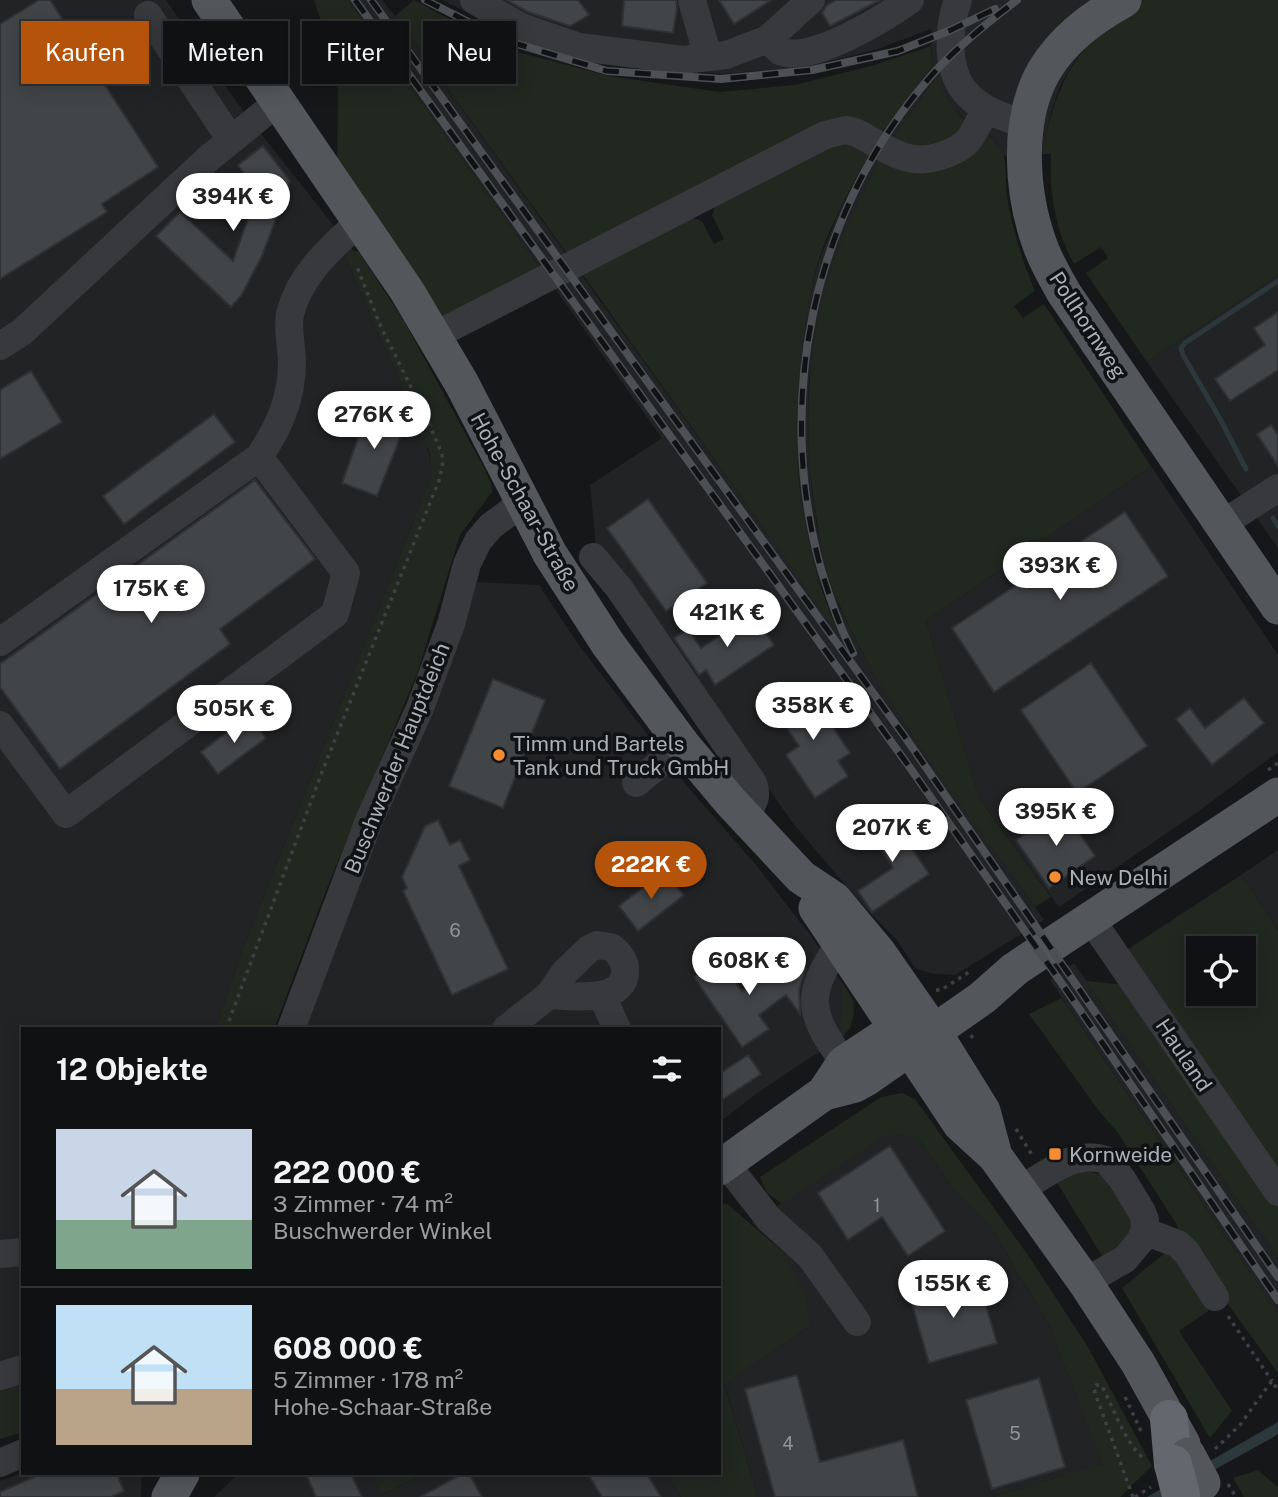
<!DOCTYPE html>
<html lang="de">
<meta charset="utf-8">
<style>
:root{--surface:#101112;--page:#191a1b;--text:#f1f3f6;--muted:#9c9d9f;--line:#303132;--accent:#b45309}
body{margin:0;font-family:"Public Sans",sans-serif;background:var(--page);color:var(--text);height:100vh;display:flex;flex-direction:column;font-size:26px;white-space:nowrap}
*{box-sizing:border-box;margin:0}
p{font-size:23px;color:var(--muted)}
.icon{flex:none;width:38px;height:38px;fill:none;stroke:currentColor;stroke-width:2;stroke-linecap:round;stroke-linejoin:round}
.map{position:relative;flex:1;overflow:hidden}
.details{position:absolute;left:21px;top:1027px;width:700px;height:448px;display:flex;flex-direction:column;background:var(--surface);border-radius:0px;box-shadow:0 4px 18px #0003,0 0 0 2px var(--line)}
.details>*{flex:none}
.banner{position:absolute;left:21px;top:21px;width:700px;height:63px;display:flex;gap:14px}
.controls{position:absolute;left:1186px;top:936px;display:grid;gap:14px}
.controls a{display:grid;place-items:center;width:70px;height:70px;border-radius:0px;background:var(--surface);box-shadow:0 4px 18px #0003,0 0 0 2px var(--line);font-size:35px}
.price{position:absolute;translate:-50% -60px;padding:0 16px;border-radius:24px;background:#fff;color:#222;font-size:23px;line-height:46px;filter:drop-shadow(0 2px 4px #0008)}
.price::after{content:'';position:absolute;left:50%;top:42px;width:21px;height:16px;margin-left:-10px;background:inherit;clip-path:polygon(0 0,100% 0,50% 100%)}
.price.active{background:var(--accent);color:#fff}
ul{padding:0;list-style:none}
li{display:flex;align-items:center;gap:21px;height:175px;padding:0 35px}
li+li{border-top:2px solid var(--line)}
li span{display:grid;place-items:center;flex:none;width:196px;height:140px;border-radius:0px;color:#555}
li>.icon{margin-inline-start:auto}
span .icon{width:84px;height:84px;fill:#fffc;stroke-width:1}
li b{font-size:30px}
h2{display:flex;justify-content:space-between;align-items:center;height:84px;padding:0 35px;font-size:30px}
.chip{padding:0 24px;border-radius:0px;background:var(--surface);box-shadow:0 4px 18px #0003,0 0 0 2px var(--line);font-size:24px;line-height:63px}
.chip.active{background:var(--accent);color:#fff}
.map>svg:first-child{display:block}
.built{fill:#222325}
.green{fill:#202820;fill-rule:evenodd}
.water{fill:#2c383c}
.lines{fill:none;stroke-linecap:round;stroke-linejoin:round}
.stream{stroke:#2c383c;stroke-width:5}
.building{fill:#424548;stroke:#303134;stroke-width:2}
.path{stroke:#3d4144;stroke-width:3.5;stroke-dasharray:3.5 5;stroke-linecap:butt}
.minor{stroke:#37393d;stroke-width:28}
.major{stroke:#53575c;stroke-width:35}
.highway{stroke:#63686e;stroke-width:38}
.rail-casing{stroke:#4c5054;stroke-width:8}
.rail{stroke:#111213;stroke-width:5;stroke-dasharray:16;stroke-linecap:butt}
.major-bridge{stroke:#53575c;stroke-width:35}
.highway-bridge{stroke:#63686e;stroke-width:38}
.poi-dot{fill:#f58c32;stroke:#111213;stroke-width:2.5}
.labels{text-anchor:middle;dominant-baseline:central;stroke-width:7;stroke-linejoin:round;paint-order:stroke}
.number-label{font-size:18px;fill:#8e959c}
.street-label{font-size:21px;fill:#a8b0b8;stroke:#111213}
.poi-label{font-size:21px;fill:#a8b0b8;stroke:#111213;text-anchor:start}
</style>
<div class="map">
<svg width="1278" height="1497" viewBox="0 0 1278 1497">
<rect width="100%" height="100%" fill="#161718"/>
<path class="built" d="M0,0h166l77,111 110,139 -9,3 34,81 23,48 2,16 8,21 14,21 6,21 -1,18 -185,464 -30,86h-192v347l-23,7z
M348,0h34l13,16 442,614 -29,-84 -8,-58 -4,-44 -1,-48 5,-46 16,-82 23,-56 39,-74 54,-72 -1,-37 -53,20 -71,18 -85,7 -98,-8 -103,-28 -79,-38h703l-17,10 -41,36 -15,19 -12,21 -9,26 -9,42 -39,2 -6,-13 -43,-33 -19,-31 -52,73 -65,175 -9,52 -1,49 3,56 6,43 21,77 24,48 47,79 135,189 -89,55 -22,-1 -18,-6 -18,-28 -30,-30 -72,-84 -199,-280 -6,-61 72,-47z
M1278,275v273l-131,-186z
M1151,466l127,189v97l-79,59 -140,96 -80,-109 -53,-177z
M476,582l63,3 39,59 109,142 69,79 55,71 43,65 -3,26 -14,16 -29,16 -55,37 -34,27v-94h-416z
M1278,850v80l-37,-55z
M1074,963l204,295v55l-228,-333z
M890,1131l28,7 37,53 35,35 58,97 56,141 -111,33h-235l-34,-114 87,-58 -29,-74 -30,-28z
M23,1473l119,1 -1,23h-141v-16z
M238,1474h133l10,21 44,-21h241l15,23h-467z"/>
<path class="green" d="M314,0h34l195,272 -101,54 -105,-162 1,-73 -10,-49z
M414,0l88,48 107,28 111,16 75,-7 76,-19 60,-20 1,20 -54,72 -18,-11 -289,132 -176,-243z
M1145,0h133v275l-131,87 -61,-89 22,-15 -7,-11 -27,17c-19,-35 -25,-71 -23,-110h-9c15,-74 35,-114 103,-154z
M936,78l18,32 13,12 -28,30 -50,-9z
M983,132c10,6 17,14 21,25 3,12 1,26 3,39 5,33 15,63 28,95l-21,15 9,12 21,-14 107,162 -225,155 53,177 72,99 -16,10c-69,-97 -147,-192 -195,-301 -8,-16 -12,-34 -16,-51 -22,-91 -22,-191 6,-282 13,-42 34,-81 53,-121l14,6z
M830,139l43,8c-21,39 -44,78 -57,121 -4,15 -6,31 -9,47 -21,107 -12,219 32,319l-261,-366 104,-54 20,7 12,23 10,-5 -12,-24 6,-18z
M353,250l6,2 45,69 79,145 8,17 1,9 -32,43 -43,139 -87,206 -56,149h-59l30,-86 185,-464 1,-18 -2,-11 -18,-31 -8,-21 -2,-16 -23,-48 -34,-81z
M1241,875l37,55v252l-156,-229zM1199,948h45v46h-45z
M1086,981l41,4 151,219v54z
M843,984c15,22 15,35 -3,56z
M1062,998l216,315v60l-97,-133 -4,-15 -59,-92 -19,-22 -70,-97z
M902,1093l13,6 113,156 60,92 64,119 -32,31h-127l110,-33 -55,-141 -58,-97 -35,-35 -37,-53 -28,-6 -108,72 -15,-11 -7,-16 121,-80z
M1088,1170l17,7 25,39 3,13 -28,32 -49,-80 10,-6z
M726,1203l56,48 22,41 7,33 -87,59 34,113h-77l-15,-23h53v-267z
M1170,1249l44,58 -35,24 53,80 -22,27 -88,-150z
M23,1376v56l-23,7v-56z
M1258,1470l20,17v10h-34l-11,-19z
M371,1474h54l-44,21z"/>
<path class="water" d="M1278,1422v12l-8,5 -105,58h-18z"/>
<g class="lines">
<path class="stream" d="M1246,469l-27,-52 -36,-62 -2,-7 4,-5 93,-62
M1273,518l5,8"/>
</g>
<path class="building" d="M39,0h11l108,167 -56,37 5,8 -107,67v-255z
M507,0h71l11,15 -19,11 -42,-14z
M624,0h52l1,8 -4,25 -51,-7z
M719,0h52l-37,24z
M836,0h44l-50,26 -8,-13 4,-7z
M263,146l27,35 -28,75 -21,40 -10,11 -75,-71 24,-24 53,49 24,-68 -19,-28z
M1278,312v58l-48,31 -15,-22 50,-34 -11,-17z
M31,371l31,51 -62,37v-69z
M370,405l37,15 -30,76 -35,-13z
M214,414l21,28 -111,82 -21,-28z
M1271,425l7,10v31l-21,-32z
M255,480l60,79 -95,70 10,15 -170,125 -60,-82v-23z
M648,499l59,84 -41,28 -59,-83z
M1125,512l43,64 -174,116 -42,-64z
M753,613l21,32 -59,40 -9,-15 -7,5 -25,-37 14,-9 13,19z
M1091,663l56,83 -70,47 -56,-83z
M493,679l52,21 -42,108 -54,-22z
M806,686l44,67 -12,8 10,15 -33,22 -29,-43 13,-9 -26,-38z
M1244,698l20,25 -52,42 -36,-46 14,-11 15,20z
M249,715l17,23 -48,36 -17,-22z
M1062,808l33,48 -46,32 -33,-48z
M887,811l42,63 -57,38 -14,-21 35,-23 -28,-43z
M438,820l12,25 10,-5 10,20 -11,6 49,103 -56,26 -49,-104 4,-3 -5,-11 23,-51z
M664,871l20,24 -46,36 -19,-25z
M720,959l22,32 41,-29 8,12 10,-6 5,1 -7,21 1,24 -14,-19 -27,20 10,14 -27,18 -48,-70z
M748,1055l13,19 -42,28v-28z
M890,1146l55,85 -37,25 -26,-39 -34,23 -30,-47z
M978,1278l19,65 -68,20 -19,-66z
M797,1375l23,87 83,-22 15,57h-143l-30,-108z
M1039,1378l26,89 -73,22 -26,-89z
M41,1474h76l7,17 -13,6h-111v-5z
M306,1474h45l11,23h-46z
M462,1474h7l13,23h-62z
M588,1474h59l14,23h-59z"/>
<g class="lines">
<path class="path" d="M1268,770l10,-7
M936,990h5l28,-18
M226,1029l96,-257 118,-294 3,-17 -1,-7 -14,-33 -47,-94 -24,-60
M971,1035l4,7
M1016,1129l16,26
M1228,1316l44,65
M1125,1397l16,34
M1215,1449l25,-24 28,-39 4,-5 6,9
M1228,1484l8,13
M1133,1497l-37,-101 -2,-8 2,-3h5l3,5c12,24 21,52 41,70
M1135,1497l16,-10"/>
<path class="minor" d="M474,0l47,27 58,20 104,13 43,-5 42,-16 43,-39
M692,0l16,57
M958,0c-10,28 -13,72 10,95 16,17 39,23 60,30
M148,15l83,125
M768,39c4,3 8,9 12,12 30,14 106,-34 130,-51
M434,336l391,-201 21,-5 9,2c17,8 35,22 54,26 18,5 50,-5 61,-20 6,-9 11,-20 16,-29
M0,346l22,-14 187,-174 69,-56
M1222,524l56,-36
M593,557l26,31 134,195c6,14 -1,22 -8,34
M0,642l259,-185c20,-30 33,-58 33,-95 0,-15 -5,-33 -2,-48 10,-40 41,-66 70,-93
M0,725l66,89 269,-200 11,-41 -87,-116
M636,783l47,-38
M1090,918l188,274
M840,943c-36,53 -32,69 4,120
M602,995l15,34
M291,1029l79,-211 50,-110 31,-84 16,-60 11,-23 13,-15 31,-23
M506,1029l43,-34 16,-23 24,-23 8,-4 14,2c8,6 14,13 14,23 2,34 -55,26 -76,25
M726,1164l43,55 41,37 47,66
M1020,1190c25,-15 55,-41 86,-30l16,19 20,33 3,8 -1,11 -3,9 -16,19 -40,23
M1144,1231l34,13 9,9 28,44
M0,1254l23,-2
M0,1376l23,-7
M0,1463l23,-10"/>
<path class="major" d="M209,0l198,291 55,93 88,170 58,90 75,101 47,56 71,76 33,22 45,54 55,79 49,79 12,45
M1124,0c-32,18 -61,39 -80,71 -28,49 -23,122 -4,174 6,17 15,32 24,48l214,314
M816,908l144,216 35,32 90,126 53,81 45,81
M824,1093l20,-30 71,-47
M719,1168l105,-75 31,-8 11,-6 116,-81 33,-29 263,-174
M169,1497l13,-23"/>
<path class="highway" d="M1169,1419l4,45"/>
<defs>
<path id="rail" d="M355,0l553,765 159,226 211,309
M371,0l534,737 373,540
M425,0l79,40 103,31 114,8 91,-9 86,-19 53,-21 44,-21
M853,653c-14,-27 -23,-55 -32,-84 -46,-164 -10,-348 99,-480 28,-35 62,-62 97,-89"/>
</defs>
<use href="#rail" class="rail-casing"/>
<use href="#rail" class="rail"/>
<path class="major-bridge" d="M1188,1455l15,28"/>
<path class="highway-bridge" d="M1173,1464l8,31"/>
</g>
<g class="poi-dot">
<circle cx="499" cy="755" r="7"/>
<circle cx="1055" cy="877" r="7"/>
<rect x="1048" y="1147" width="14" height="14" rx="3.5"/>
</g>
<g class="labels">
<g class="number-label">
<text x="455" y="930">6</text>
<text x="877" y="1205">1</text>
<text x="1015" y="1433">5</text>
<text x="788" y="1443">4</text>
</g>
<g class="street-label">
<text transform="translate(1088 325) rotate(57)">Pollhornweg</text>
<text transform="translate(525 502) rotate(61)">Hohe-Schaar-Straße</text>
<text transform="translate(397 758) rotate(-68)">Buschwerder Hauptdeich</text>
<text transform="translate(1184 1055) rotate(56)">Hauland</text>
</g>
<g class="poi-label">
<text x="513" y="743">Timm und Bartels<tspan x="513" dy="24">Tank und Truck GmbH</tspan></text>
<text x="1069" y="877">New Delhi</text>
<text x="1069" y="1154">Kornweide</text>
</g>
</g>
</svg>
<div class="controls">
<a><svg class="icon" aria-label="locate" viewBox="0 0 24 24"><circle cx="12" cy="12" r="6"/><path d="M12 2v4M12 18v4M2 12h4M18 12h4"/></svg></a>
</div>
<b class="price" style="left:233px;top:233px">394K €</b>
<b class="price" style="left:374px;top:451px">276K €</b>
<b class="price" style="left:1060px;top:602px">393K €</b>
<b class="price" style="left:151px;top:625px">175K €</b>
<b class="price" style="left:727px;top:649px">421K €</b>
<b class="price" style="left:813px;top:742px">358K €</b>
<b class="price" style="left:234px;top:745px">505K €</b>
<b class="price" style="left:1056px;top:848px">395K €</b>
<b class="price" style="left:892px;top:864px">207K €</b>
<b class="price active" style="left:651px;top:901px">222K €</b>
<b class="price" style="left:749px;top:997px">608K €</b>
<b class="price" style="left:953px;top:1320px">155K €</b>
<div class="banner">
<a class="chip active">Kaufen</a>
<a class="chip">Mieten</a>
<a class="chip">Filter</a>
<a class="chip">Neu</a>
</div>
<section class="details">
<h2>12 Objekte<svg class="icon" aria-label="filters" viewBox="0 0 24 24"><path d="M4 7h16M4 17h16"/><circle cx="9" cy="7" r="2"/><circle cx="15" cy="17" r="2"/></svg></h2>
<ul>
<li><span style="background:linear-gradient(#c9d6e8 65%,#7fa58c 0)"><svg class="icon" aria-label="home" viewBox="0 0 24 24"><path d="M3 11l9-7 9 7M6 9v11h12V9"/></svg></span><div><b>222 000 €</b><p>3 Zimmer · 74 m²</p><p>Buschwerder Winkel</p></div></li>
<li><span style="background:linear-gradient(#bfe0f5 60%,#b9a48a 0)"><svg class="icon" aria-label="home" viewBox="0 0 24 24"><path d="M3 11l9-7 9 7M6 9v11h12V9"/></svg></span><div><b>608 000 €</b><p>5 Zimmer · 178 m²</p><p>Hohe-Schaar-Straße</p></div></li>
</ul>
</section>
</div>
